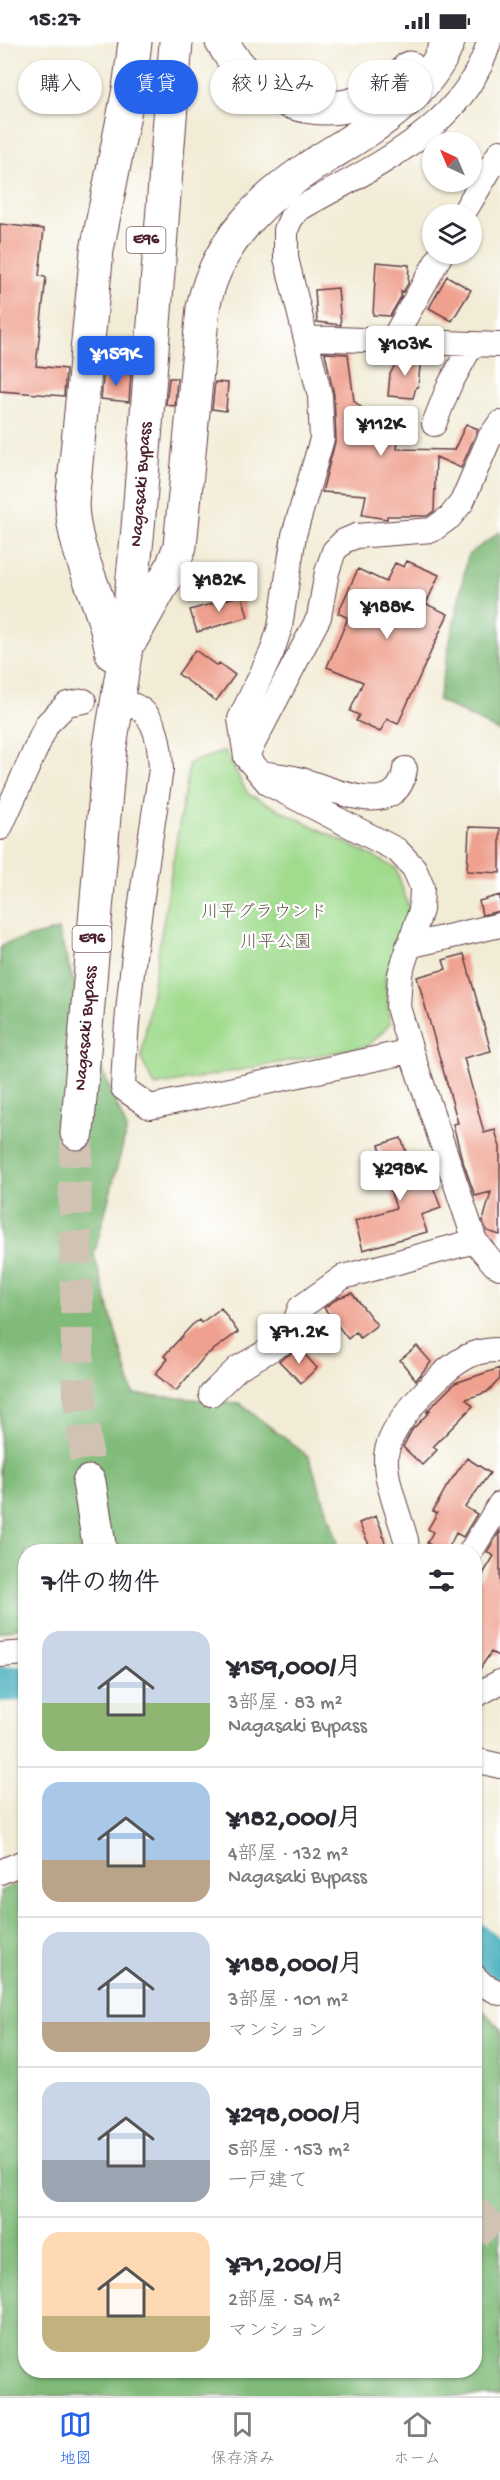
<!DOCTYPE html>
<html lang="ja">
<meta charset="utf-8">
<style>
:root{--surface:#fff;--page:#f2f2f3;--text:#2b2b33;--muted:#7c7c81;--line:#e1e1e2;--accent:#2563eb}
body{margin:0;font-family:"Gochi Hand","Klee One",sans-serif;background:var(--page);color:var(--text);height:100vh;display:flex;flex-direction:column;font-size:22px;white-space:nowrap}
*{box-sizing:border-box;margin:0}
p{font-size:20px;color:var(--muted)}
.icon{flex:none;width:33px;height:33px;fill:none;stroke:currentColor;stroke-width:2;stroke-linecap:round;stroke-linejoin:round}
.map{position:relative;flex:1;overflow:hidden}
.details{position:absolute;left:18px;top:1502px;width:464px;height:834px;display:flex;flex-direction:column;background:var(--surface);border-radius:24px;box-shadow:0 2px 4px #0004}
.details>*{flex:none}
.top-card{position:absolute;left:18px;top:18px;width:465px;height:54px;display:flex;gap:12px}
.needle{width:39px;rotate:316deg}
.fabs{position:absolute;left:422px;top:90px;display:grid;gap:12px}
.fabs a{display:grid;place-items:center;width:60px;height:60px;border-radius:50%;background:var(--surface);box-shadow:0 2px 4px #0004;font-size:30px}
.price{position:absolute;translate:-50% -51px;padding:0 14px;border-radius:6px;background:#fff;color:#222;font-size:20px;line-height:39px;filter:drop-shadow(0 2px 3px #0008)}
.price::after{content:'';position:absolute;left:50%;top:36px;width:18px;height:14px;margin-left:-9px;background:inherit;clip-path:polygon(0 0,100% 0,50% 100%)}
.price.active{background:var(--accent);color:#fff}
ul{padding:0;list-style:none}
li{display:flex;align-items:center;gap:18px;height:150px;padding:0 24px}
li+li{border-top:2px solid var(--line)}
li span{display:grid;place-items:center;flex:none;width:168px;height:120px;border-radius:18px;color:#555}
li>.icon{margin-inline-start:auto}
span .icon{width:72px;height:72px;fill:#fffc;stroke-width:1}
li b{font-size:26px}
h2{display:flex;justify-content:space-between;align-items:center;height:72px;padding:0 24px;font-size:26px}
.chip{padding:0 21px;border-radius:27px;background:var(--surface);box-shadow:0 2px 4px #0004;font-size:21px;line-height:54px}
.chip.active{background:var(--accent);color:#fff}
.status{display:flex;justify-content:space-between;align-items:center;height:42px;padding:0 30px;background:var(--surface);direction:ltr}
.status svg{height:16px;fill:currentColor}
.tab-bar{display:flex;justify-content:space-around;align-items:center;height:84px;border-top:2px solid var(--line);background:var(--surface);font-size:16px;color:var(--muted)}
.tab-bar a{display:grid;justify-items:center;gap:3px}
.tab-bar .active{color:var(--accent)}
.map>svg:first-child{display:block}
.green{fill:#a0db8e;stroke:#757d5c;stroke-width:1.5}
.forest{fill:#80bb79;stroke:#656d52;stroke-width:1.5}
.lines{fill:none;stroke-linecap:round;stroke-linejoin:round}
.river{stroke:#3caaba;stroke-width:36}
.building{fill:#efa08e}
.motorway-tunnel{stroke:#d0c3b4;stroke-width:33;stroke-dasharray:33 16;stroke-linecap:butt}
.minor-casing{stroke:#633e45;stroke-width:26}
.motorway-casing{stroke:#633e45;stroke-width:35}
.minor{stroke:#fff;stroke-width:24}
.motorway{stroke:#fff;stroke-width:33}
.labels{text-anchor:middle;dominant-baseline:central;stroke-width:4.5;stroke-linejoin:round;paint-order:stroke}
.shield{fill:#fff;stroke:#80626b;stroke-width:1.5}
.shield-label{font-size:16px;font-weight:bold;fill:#4a1f2b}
.street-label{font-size:18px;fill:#4a1f2b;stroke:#fff}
.park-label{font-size:18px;fill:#645749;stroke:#fff}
</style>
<div class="status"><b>15:27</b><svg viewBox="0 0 49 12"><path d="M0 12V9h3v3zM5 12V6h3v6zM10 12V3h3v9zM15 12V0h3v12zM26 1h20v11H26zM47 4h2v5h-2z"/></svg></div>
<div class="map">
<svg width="500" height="2354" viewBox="0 0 500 2354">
<rect width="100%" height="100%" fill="#fff"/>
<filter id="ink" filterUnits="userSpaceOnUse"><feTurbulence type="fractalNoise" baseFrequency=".0167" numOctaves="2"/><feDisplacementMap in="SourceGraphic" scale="12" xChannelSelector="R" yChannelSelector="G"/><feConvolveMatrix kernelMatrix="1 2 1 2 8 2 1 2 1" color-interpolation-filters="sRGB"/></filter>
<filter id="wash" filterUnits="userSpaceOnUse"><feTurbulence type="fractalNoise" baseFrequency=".008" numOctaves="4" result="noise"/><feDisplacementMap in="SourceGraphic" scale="24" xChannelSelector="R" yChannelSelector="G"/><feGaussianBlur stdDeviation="1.35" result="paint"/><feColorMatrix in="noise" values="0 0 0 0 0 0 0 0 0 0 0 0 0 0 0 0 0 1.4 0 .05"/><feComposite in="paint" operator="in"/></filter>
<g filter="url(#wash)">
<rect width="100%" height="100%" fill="#f2ecd6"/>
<path class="green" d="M225,709l23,43 148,74 13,41 -24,70 5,45 -22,22 -213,40 -14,-27 48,-296z"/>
<path class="forest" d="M500,490v200l-62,-32 30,-145z
M58,888l38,125 31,74 -33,126 39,139 106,9 70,54 29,85 -8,9h-304l-1,74 -25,8v-684l4,-5z
M25,1838l1,490h448v-370l26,29v367h-500v-505z"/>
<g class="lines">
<path class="river" d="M0,1642l26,-1
M474,1898l26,21"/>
</g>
<g id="blocks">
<path class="building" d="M0,182l44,5 -5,47 7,1 -10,89 30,3 -2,27 -64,-5z
M376,220l33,3 -1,19 -5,8 -2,-1v6l-11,19 -17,-1z
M447,234l24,14 -19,31 -23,-13z
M338,246l3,37 -24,-3 -2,-32z
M325,311l23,1 6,47 11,10v13l17,2 16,14 -1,9 57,1 12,-26 12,5 -17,39 -25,-11 -2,54 -7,5h-40v3l-25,-4 4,-20 -44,-3 14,-54 -2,-43z
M400,314h21l-3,31h-2l-3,11 -25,-2 2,-22z
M104,330l27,2 -2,28 -28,-3z
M169,336h8l-2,28 -9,-1z
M215,340l13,1 -2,28 -14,-2z
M407,519l32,14 -13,29 22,10 -50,110 -11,-5 -7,13 -24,-11 3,-6 -9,-4 13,-29 -36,-15 21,-49 -10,-5 20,-44 28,13 9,-19 9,4z
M242,553l6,22 -51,15 -7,-22z
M195,608l22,16 2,-3 16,12 -19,26 -38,-27z
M469,785l31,1v45l-33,-2z
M500,853v16l-18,4 -3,-14z
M464,912l27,97 -27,7 20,75 11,-3 5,17v88l-13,-4 -4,-10 8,-29 -16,4 -14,-40 -8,-32 5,-1 -41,-146 29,-8 -3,-9z
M401,1096l14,39 13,-4 13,35 -20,7 6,17 -64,18 -8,-29 41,-13 -7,-21 4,-2 -14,-40z
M352,1251l25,32 -17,13 -4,-6 -8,7 -24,-31 14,-10z
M221,1266l17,24 -33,24 -29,35 -21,-17 13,-15 -4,-3 28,-31 7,-5 2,3z
M417,1304l14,16 -15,18 -16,-20z
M299,1306l18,20 -16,15 -22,-22z
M500,1326v11l-13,13 -21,7 7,7 -40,41 4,3 -15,15 -19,-18 9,-17 19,-20 -5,2 29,-29z
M467,1416l23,15 -25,34 12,7 -14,23 -7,-4 -9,18h-6l-14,-8 6,-11 -5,-3 9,-16 -4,-2 14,-25z
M376,1474l5,12 6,23h-15l-13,-28z
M500,1489v126l-9,-5 -17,26v-89l20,-33 -7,-4z"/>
</g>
</g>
<g filter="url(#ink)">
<use href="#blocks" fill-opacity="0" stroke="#633e45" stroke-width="1.5"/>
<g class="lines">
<path class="motorway-tunnel" d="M77,1091l-2,67 3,179 11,103
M474,2169l26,25"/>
<defs>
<path id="minor" d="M489,0c-25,87 -119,126 -190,167l-8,9 -5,12v28l34,138 2,43 -28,96 -14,92 -8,25 -32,67 6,38 23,27 128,66 17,18 8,19 -1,23 -21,64 -2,33 13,44 64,190 19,23 6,3
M463,172l37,-62
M307,296l85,3 49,-87
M392,299l108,4
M434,382l15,-38 23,-42
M135,664c22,10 25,41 26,63 -16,106 -34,211 -38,319l27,19 261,-56
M246,715l73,-140 8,-45 7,-21 10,-10 12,-5 76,-6 18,-13 12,-15 28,-65 10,-14
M260,731c14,2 29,3 42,7 31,9 96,42 103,-11
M0,786l47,-104 20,-20 17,-3
M408,904l92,-21
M211,1352l27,-26 51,-29 11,-31 43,-31 132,-36
M407,1509l-1,-11c-6,-23 -25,-68 -19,-90 7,-30 57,-85 86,-96 8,-3 18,-4 27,-4
M471,1509l29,-47
M0,1613l26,-2
M474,1652l2,1 24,-13
M474,1718l26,6
M0,1830l26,-11
M474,1934l9,9 17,8"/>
<g id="motorway">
<path d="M222,0c42,73 129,91 187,26"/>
<path d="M132,596l40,-71 8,-21 23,-238c13,-66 61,-112 116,-147 49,-31 107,-62 129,-119"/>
<path d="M112,612c-7,-52 -39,-98 -40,-151l25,-253 32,-161 6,-47"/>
<path id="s1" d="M77,1091l33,-387 15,-91 13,-127 38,-486"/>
<path d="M89,1440l11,69"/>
</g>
</defs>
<use href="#minor" class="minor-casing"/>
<use href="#motorway" class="motorway-casing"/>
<use href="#minor" class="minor"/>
<use href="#motorway" class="motorway"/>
</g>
</g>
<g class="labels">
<g class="shield">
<rect x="126.5" y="185" width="39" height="26" rx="4.5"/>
<rect x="72.5" y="884" width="39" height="26" rx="4.5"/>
</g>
<g class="shield-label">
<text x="146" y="198">E96</text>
<text x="92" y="897">E96</text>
</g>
<g class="street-label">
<text stroke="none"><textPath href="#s1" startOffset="652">Nagasaki Bypass</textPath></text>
<text stroke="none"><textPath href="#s1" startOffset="105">Nagasaki Bypass</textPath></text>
</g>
<g class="park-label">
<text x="264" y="871">川平グラウンド</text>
<text x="276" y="901">川平公園</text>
</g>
</g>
</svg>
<div class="fabs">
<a><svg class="needle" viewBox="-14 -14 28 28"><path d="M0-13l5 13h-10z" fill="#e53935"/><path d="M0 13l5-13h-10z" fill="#7c7c81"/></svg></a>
<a><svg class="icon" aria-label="layers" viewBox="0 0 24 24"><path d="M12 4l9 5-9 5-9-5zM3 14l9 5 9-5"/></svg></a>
</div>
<b class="price" style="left:405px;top:335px">¥103K</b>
<b class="price active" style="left:116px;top:345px">¥159K</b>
<b class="price" style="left:381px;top:415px">¥112K</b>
<b class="price" style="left:219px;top:571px">¥182K</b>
<b class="price" style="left:387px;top:598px">¥188K</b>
<b class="price" style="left:400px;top:1160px">¥298K</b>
<b class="price" style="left:299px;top:1323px">¥71.2K</b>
<div class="top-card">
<a class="chip">購入</a>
<a class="chip active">賃貸</a>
<a class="chip">絞り込み</a>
<a class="chip">新着</a>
</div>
<section class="details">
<h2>7件の物件<svg class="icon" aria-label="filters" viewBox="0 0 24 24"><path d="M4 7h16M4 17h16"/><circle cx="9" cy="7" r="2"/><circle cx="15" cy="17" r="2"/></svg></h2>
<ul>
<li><span style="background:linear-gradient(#c9d6e8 60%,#8fb573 0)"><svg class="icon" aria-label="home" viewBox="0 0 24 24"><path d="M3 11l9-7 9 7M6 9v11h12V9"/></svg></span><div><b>¥159,000/月</b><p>3部屋 · 83 m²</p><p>Nagasaki Bypass</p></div></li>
<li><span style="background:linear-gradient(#a9c7e8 65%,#b9a48a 0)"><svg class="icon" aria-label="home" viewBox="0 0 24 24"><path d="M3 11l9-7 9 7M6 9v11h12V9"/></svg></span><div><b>¥182,000/月</b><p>4部屋 · 132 m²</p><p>Nagasaki Bypass</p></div></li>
<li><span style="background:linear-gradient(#c9d6e8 75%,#b9a48a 0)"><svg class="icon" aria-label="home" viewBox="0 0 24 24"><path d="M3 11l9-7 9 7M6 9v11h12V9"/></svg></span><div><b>¥188,000/月</b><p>3部屋 · 101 m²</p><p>マンション</p></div></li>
<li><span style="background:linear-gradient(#c9d6e8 65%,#9aa5b1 0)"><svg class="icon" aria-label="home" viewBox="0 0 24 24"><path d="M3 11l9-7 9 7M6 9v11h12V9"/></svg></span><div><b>¥298,000/月</b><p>5部屋 · 153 m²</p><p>一戸建て</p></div></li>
<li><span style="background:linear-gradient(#ffd9b3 70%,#c2b280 0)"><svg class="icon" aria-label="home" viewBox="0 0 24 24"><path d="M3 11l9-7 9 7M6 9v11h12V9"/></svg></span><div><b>¥71,200/月</b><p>2部屋 · 54 m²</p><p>マンション</p></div></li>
</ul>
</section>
</div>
<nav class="tab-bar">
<a class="active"><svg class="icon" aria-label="map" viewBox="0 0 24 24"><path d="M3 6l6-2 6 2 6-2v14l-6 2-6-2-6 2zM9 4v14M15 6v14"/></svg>地図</a>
<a><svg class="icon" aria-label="saved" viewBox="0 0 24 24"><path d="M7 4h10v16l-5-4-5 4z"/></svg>保存済み</a>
<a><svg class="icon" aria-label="home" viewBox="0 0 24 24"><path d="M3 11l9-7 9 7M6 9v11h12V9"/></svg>ホーム</a>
</nav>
